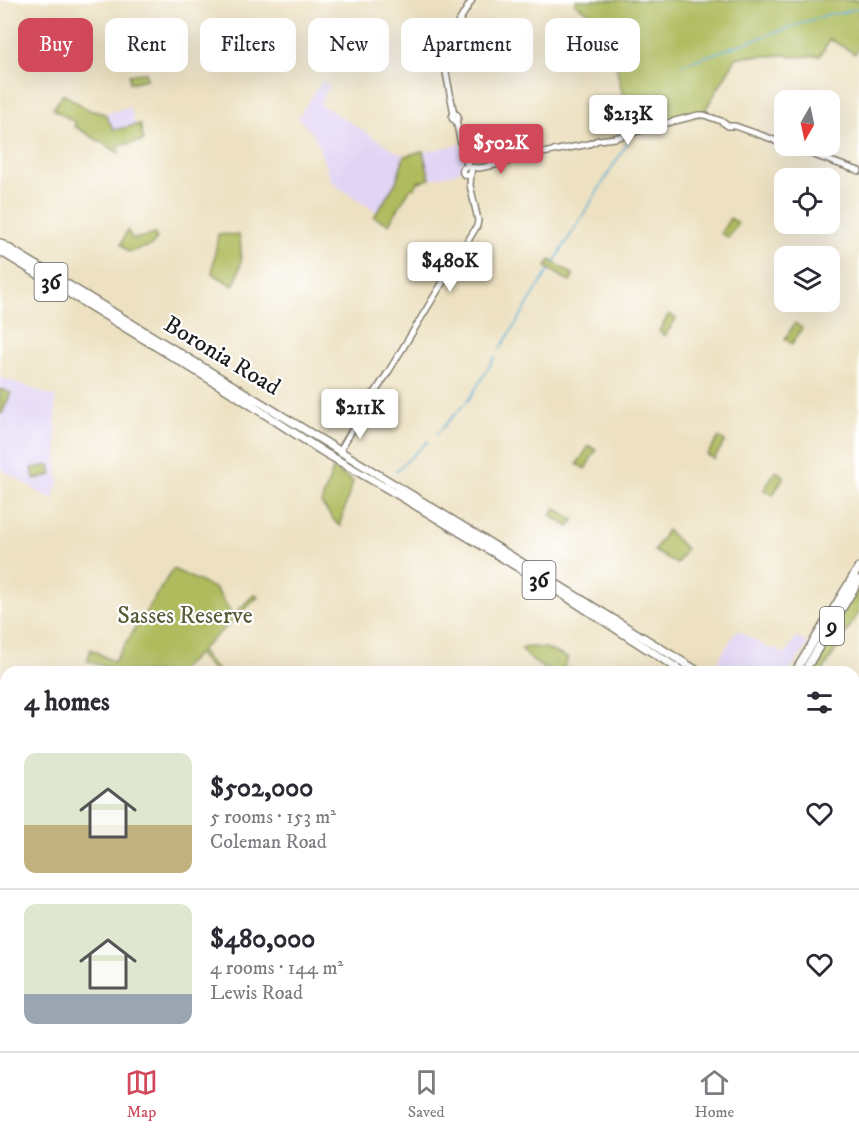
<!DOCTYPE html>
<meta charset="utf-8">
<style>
:root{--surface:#fff;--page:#f7f7f7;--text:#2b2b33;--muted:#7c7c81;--line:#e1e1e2;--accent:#d1495b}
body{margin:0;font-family:"IM FELL DW Pica",serif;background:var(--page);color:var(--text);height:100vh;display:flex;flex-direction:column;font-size:22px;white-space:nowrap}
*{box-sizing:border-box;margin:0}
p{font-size:20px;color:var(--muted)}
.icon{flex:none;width:33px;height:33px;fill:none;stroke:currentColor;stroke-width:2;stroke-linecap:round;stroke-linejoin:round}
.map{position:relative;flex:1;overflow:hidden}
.drawer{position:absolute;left:0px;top:666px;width:860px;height:386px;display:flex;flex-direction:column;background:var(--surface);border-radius:18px 18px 0 0;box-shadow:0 6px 24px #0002}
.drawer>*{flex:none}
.top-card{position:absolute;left:18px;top:18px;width:824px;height:54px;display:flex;gap:12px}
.needle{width:39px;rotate:189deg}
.controls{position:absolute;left:774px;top:90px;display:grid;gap:12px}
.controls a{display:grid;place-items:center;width:66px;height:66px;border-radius:12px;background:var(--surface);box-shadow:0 6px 24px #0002;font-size:30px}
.price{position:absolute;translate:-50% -51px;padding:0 14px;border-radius:6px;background:#fff;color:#222;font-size:20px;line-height:39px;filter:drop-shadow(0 2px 3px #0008)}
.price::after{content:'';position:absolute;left:50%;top:36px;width:18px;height:14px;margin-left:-9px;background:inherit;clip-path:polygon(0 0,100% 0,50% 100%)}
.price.current{background:var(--accent);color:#fff}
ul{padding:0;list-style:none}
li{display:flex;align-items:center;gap:18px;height:150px;padding:0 24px}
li+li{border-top:2px solid var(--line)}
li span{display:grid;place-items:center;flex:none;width:168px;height:120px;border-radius:12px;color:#555}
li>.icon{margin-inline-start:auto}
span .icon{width:72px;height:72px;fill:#fffc;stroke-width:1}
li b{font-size:26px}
h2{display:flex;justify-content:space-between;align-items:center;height:72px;padding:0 24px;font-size:26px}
.tag{padding:0 21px;border-radius:12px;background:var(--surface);box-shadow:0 6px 24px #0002;font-size:21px;line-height:54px}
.tag.current{background:var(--accent);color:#fff}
.dock{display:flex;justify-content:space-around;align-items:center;height:84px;border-top:2px solid var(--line);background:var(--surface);font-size:16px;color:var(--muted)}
.dock a{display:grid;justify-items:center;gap:3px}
.dock .current{color:var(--accent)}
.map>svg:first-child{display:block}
.built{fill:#e1d4f4}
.industrial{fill:#c5c0db}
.green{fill:#afbb5d;stroke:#666c3c;stroke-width:1.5}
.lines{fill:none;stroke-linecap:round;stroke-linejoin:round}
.stream{stroke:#57add3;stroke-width:1.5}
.tertiary-casing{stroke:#847e6e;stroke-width:8}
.primary-casing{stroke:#847e6e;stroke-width:10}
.tertiary{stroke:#fff;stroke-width:5}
.primary{stroke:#fff;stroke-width:7}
.labels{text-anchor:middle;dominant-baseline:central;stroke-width:4.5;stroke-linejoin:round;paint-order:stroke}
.shield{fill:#fff;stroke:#606060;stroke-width:1.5}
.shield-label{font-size:22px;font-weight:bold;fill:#1c1c1c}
.street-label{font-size:24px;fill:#1c1c1c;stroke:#fff}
.park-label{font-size:24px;fill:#575c36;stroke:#fff}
</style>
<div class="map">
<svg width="859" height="1051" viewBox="0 0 859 1051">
<rect width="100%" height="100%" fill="#fff"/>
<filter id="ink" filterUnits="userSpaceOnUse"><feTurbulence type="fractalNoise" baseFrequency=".0167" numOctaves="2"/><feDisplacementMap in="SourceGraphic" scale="12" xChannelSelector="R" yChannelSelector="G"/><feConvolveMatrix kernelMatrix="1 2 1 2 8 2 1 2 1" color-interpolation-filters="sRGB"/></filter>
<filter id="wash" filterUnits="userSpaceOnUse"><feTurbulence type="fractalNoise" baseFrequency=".008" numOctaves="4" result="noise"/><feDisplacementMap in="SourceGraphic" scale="24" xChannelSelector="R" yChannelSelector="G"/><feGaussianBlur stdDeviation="1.35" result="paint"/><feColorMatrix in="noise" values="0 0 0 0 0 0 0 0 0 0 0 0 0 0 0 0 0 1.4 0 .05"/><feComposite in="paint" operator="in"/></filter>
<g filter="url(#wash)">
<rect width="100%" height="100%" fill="#ede1c1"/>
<path class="built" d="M322,81l8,4 -10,19 84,52 -8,26 -19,30 -42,-27 -5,-8 -16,-42 -16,-17z
M130,107l5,18 -21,5 -9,-16z
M461,144l3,14 -2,11 -9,5 -23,5 -7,-27z
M0,377l55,20 3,82 2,3 -6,10v9l-54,-33z
M737,630l34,20 2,-3 12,8 11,-18 12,7 -19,28h-78z
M574,1046h55l-3,5h-55z"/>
<path class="industrial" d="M428,1046h138l-3,5h-137z"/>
<path class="green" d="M576,0h283v48l-4,6 -25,-15 -10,17 -30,1 -1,-2 -52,2 -35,58 -71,18 -16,-72 6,-3 11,-19 -57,-35z
M146,72l1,7 -17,4 -1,-8z
M63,94l26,16 16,4 9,16 26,-6 4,17 -26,5 1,7 -45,-27 2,-3 -23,-14z
M423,151l7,28 -12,3 -3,6 -5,1 -21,35 -15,-7 22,-35 8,-26z
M730,218l8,5 -10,15 -7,-5z
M127,230l6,9 22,-5 2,5 -6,7 -23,6 -7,-8z
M218,234l21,1c4,19 3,34 -6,51l-21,-13z
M550,260l24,15 -4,7 -24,-15z
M669,314l7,5 -11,17 -6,-5z
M795,323l7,5 -10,16 -7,-5z
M0,389l11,4 -9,21 -2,-1z
M719,437l6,4 -11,18 -7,-4z
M589,446l7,4 -11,19 -8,-5z
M50,465l2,10 -18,4 -2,-11z
M333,469l20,12 -12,39v6l-5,-3 -15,-20z
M775,471l9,5 -11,19 -9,-5z
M555,508l19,12 -5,7 -18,-11z
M667,530l19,19 -9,15 -23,-13z
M173,569l43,20 17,26 21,-20 4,2 -58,54 18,20 -3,1 -17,-18 -20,18h-56l-35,-11 4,-12 23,13z
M859,580v33l-3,4 -34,55h-18z
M529,647l16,1 23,10 -6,14c-18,0 -31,-10 -41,-24z
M227,1046h77l-2,5h-77z"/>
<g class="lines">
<path class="stream" d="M681,65l148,-51 12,-1 18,-5
M554,262l74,-120
M500,349l49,-79
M436,435l34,-37 25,-41
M395,472l33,-31"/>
</g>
</g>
<g filter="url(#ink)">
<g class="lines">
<defs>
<path id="tertiary" d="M452 117a3 3 0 1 1 6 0a3 3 0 1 1-6 0Z
M454,114l-12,-62 5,-11 25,-41
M456,120l8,38 5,8
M788,146l71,25
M462.5 171a4.5 4.5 0 1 1 9 0a4.5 4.5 0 1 1-9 0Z
M470,167l9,1 26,-5 12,-5 72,-14 9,-4 17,-2 34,-10h8l6,-4 35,-9h6l17,6 7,5h7l37,13 8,5h4
M370,397l6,-6 11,-17 90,-148 1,-6 -8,-35 1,-12
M367.5 401a3.5 3.5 0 1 1 7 0a3.5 3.5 0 1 1-7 0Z
M339,452l25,-42 7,-6"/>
<path id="primary" d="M0,243l485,297 214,132
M0,251l237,145 88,57 75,43 167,101 116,75
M795,672l64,-105
M804,672l55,-92
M854,766l5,4
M854,777l5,3
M563,1051l3,-5
M571,1051l3,-5"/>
</defs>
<use href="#tertiary" class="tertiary-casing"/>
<use href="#primary" class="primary-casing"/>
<use href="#tertiary" class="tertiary"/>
<use href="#primary" class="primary"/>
</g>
</g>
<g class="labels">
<g class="shield">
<rect x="34.5" y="263" width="33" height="38" rx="4.5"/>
<rect x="522.5" y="561" width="33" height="38" rx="4.5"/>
<rect x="820" y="607" width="24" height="38" rx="4.5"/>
</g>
<g class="shield-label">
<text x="51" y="282">36</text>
<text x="539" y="580">36</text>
<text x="832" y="626">9</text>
</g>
<g class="street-label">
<text transform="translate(222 356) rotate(31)">Boronia Road</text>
</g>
<g class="park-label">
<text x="185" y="616">Sasses Reserve</text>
</g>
</g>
</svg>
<div class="controls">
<a><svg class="needle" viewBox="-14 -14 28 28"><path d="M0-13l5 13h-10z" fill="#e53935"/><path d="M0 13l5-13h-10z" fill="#7c7c81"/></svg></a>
<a><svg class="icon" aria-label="locate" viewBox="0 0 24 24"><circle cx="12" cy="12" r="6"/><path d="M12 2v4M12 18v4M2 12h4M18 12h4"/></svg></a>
<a><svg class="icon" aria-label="layers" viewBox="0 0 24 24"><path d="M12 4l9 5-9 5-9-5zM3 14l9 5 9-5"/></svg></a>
</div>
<b class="price" style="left:628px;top:146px">$213K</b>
<b class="price current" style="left:501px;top:175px">$502K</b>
<b class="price" style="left:450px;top:293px">$480K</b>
<b class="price" style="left:360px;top:440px">$211K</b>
<div class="top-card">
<a class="tag current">Buy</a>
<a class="tag">Rent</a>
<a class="tag">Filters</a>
<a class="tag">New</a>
<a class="tag">Apartment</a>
<a class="tag">House</a>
</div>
<section class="drawer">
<h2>4 homes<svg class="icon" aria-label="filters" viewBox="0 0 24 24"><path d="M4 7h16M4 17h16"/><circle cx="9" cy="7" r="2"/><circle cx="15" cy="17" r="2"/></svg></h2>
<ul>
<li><span style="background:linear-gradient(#dfe7d0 60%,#c2b280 0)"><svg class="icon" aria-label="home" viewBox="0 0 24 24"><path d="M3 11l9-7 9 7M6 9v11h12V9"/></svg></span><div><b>$502,000</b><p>5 rooms · 153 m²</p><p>Coleman Road</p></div><svg class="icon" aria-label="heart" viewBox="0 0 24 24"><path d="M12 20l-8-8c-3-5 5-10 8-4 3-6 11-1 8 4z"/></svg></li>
<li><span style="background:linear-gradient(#dfe7d0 75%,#9aa5b1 0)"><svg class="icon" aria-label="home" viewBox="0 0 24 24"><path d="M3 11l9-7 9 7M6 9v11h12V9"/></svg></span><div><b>$480,000</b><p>4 rooms · 144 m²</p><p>Lewis Road</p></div><svg class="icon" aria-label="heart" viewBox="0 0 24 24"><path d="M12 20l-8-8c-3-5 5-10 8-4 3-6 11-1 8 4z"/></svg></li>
</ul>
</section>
</div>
<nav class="dock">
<a class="current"><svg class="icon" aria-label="map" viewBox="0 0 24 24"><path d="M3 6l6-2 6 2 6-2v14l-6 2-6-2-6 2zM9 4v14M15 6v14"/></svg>Map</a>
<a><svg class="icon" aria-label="saved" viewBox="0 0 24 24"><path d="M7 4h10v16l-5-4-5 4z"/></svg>Saved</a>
<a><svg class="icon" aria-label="home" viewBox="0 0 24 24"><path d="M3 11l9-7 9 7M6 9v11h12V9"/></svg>Home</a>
</nav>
